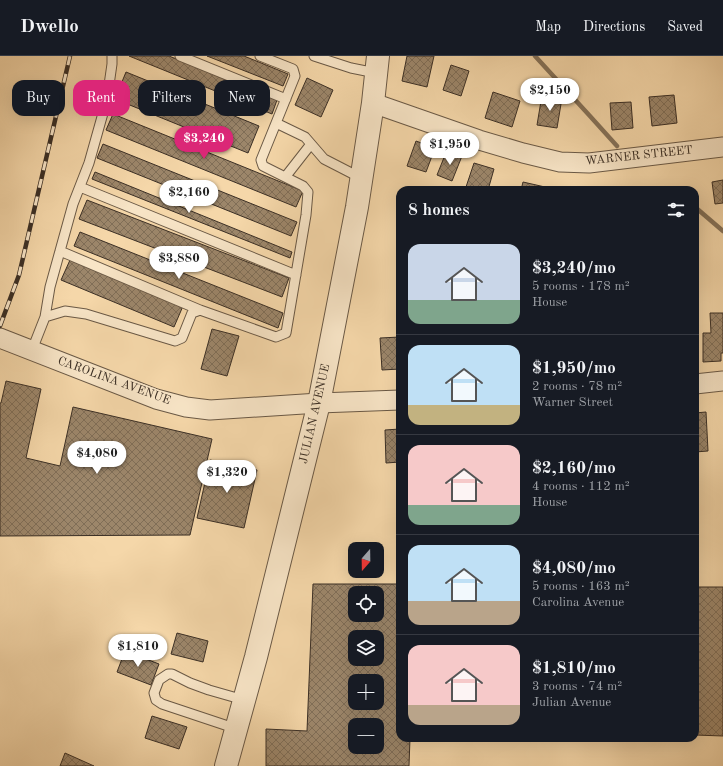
<!DOCTYPE html>
<meta charset="utf-8">
<style>
:root{--surface:#171b24;--page:#20242c;--text:#f1f3f6;--muted:#9ea1a6;--line:#363941;--accent:#db2777}
body{margin:0;font-family:"Old Standard TT",serif;background:var(--page);color:var(--text);height:100vh;display:flex;flex-direction:column;font-size:15px;white-space:nowrap}
*{box-sizing:border-box;margin:0}
p{font-size:13px;color:var(--muted)}
.icon{flex:none;width:22px;height:22px;fill:none;stroke:currentColor;stroke-width:2;stroke-linecap:round;stroke-linejoin:round}
.map{position:relative;flex:1;overflow:hidden}
.side{position:absolute;left:396px;top:130px;width:303px;height:556px;display:flex;flex-direction:column;background:var(--surface);border-radius:12px;box-shadow:0 4px 16px #0002}
.side>*{flex:none}
.hud{position:absolute;left:12px;top:24px;width:324px;height:36px;display:flex;gap:8px}
.needle{width:26px;rotate:200deg}
.tools{position:absolute;left:348px;top:486px;display:grid;gap:8px}
.tools a{display:grid;place-items:center;width:36px;height:36px;border-radius:8px;background:var(--surface);box-shadow:0 4px 16px #0002;font-size:20px}
.price{position:absolute;translate:-50% -34px;padding:0 9px;border-radius:14px;background:#fff;color:#222;font-size:13px;line-height:26px;filter:drop-shadow(0 1px 2px #0008)}
.price::after{content:'';position:absolute;left:50%;top:24px;width:12px;height:9px;margin-left:-6px;background:inherit;clip-path:polygon(0 0,100% 0,50% 100%)}
.price.current{background:var(--accent);color:#fff}
ul{padding:0;list-style:none}
li{display:flex;align-items:center;gap:12px;height:100px;padding:0 12px}
li+li{border-top:1px solid var(--line)}
li span{display:grid;place-items:center;flex:none;width:112px;height:80px;border-radius:12px;color:#555}
li>.icon{margin-inline-start:auto}
span .icon{width:48px;height:48px;fill:#fffc;stroke-width:1}
li b{font-size:17px}
h2{display:flex;justify-content:space-between;align-items:center;height:48px;padding:0 12px;font-size:17px}
.chip{padding:0 14px;border-radius:12px;background:var(--surface);box-shadow:0 4px 16px #0002;font-size:14px;line-height:36px}
.chip.current{background:var(--accent);color:#fff}
header{display:flex;align-items:center;gap:24px;box-sizing:border-box;height:56px;padding:0 20px;background:var(--surface);border-bottom:1px solid var(--line)}
header strong{font-size:19px}
nav{display:flex;gap:22px;margin-inline-start:auto;font-size:14px}
.map>svg:first-child{display:block}
.lines{fill:none;stroke-linecap:round;stroke-linejoin:round}
.stream{stroke:#857259;stroke-width:4.5}
.building{fill:url(#building-cross-hatch);stroke:#3b2f25;fill-rule:evenodd}
.service-casing{stroke:#6a5946;stroke-width:11}
.minor-casing{stroke:#6a5946;stroke-width:21}
.tertiary-casing{stroke:#6a5946;stroke-width:24}
.service{stroke:#f8e5c7;stroke-width:9}
.minor{stroke:#f8e5c7;stroke-width:19}
.tertiary{stroke:#f8e5c7;stroke-width:22}
.rail-casing{stroke:#3b2f25;stroke-width:4.5}
.rail{stroke:#f8e5c7;stroke-width:3;stroke-dasharray:9;stroke-linecap:butt}
.labels{text-anchor:middle;dominant-baseline:central;stroke-width:3;stroke-linejoin:round;paint-order:stroke}
.street-label{font-size:12px;fill:#3b2f25;stroke:#f8e5c7}
</style>
<header>
<strong>Dwello</strong>
<nav><a>Map</a><a>Directions</a><a>Saved</a></nav>
</header>
<div class="map">
<svg width="723" height="710" viewBox="0 0 723 710">
<defs>
<pattern id="building-cross-hatch" width="8" height="8" patternUnits="userSpaceOnUse"><rect width="8" height="8" fill="#9c866a"/><path d="M0 0l8 8M0 8l8-8" fill="none" stroke="#806e57"/></pattern>
</defs>
<rect width="100%" height="100%" fill="#f5d7a9"/>
<filter id="stains"><feTurbulence type="fractalNoise" baseFrequency=".005" numOctaves="4"/><feColorMatrix values="0 0 0 0 .2 0 0 0 0 .09 0 0 0 0 .02 0 0 0 .5 -.17"/></filter>
<radialGradient id="worn" r=".72"><stop offset=".6" stop-color="#630" stop-opacity="0"/><stop offset="1" stop-color="#630" stop-opacity=".3"/></radialGradient>
<g class="lines">
<path class="stream" d="M535,0l54,59 28,31
M695,151l28,24"/>
</g>
<path class="building" d="M129,0h40l108,44 -5,14z
M207,0h37l44,18 -5,12z
M407,0h27l-7,31 -25,-6z
M451,9l18,6 -8,25 -18,-6z
M126,16l133,54 -11,27 -133,-54z
M307,22l26,12 -12,27 -26,-12z
M493,36l27,9 -8,26 -27,-9z
M542,39l20,3 -5,30 -20,-3z
M674,39l3,28 -25,3 -3,-29z
M631,46l2,26 -21,2 -2,-27z
M113,58l190,77 -7,16 -190,-77z
M416,85l19,7 -9,24 -19,-6z
M103,88l194,78 -6,14 -194,-78z
M447,94l15,6 -10,25 -15,-6z
M474,107l20,6 -6,21h-23z
M95,116l197,80 -2,6 -198,-79z
M723,124v23l-8,1 -3,-22z
M523,126l22,5v3h-24z
M87,144l202,78 -7,19 -203,-78z
M80,176l203,81 -5,15 -204,-82z
M70,204l113,46 -9,21 -113,-47z
M710,257h13v40h-2v8l-18,1v-29h8z
M212,273l27,7 -12,40 -26,-7z
M400,281v32l-18,1 -2,-32z
M6,325l35,8 -15,69 34,8 13,-59 139,32 -22,96 -190,1v-133h1z
M706,356l2,39 -13,1v-39z
M400,373v33l-14,1 -1,-33z
M210,404l47,10 -13,58 -47,-10z
M313,528h87v154h10l-1,28h-143v-37l41,2zM355,537h22v22h-22zM355,581h22v22h-22zM355,625h22v22h-22zM355,669h22v22h-22z
M695,531h28v149l-28,-1z
M177,577l31,8 -5,21 -32,-8z
M125,595l34,13 -8,21 -34,-13z
M152,660l35,11 -8,22 -34,-11z
M65,697l29,13h-34z"/>
<g class="lines">
<defs>
<path id="service" d="M180,0l106,43
M260,0l33,13 2,7 -19,47 29,14 19,22 37,19
M314,0l37,12 25,5
M286,120l25,-32
M80,131l216,88
M60,195l140,59
M45,261l20,-6 21,3 89,27 7,-3 10,-25 8,-3 76,27 10,-4 20,-118 2,-23 -5,-6 -40,-20 -2,-6 15,-37
M32,294l13,-33 5,-30 23,-83 16,-41 18,-64 5,-35v-8
M237,673l-75,-25 -6,-4 -2,-7 5,-13 9,-6h4l18,9 19,7 35,10"/>
<path id="minor" d="M373,47l106,37 44,13 37,9 29,1 134,-16
M0,282l156,61 30,8 24,3 109,-7 81,-3
M695,328l28,-3"/>
<path id="tertiary" d="M226,710l30,-109 63,-254 38,-196 16,-104 5,-47"/>
</defs>
<use href="#service" class="service-casing"/>
<use href="#minor" class="minor-casing"/>
<use href="#tertiary" class="tertiary-casing"/>
<use href="#service" class="service"/>
<use href="#minor" class="minor"/>
<use href="#tertiary" class="tertiary"/>
<defs>
<path id="rail" d="M0,270l19,-51 51,-219"/>
</defs>
<use href="#rail" class="rail-casing"/>
<use href="#rail" class="rail"/>
</g>
<g class="labels">
<g class="street-label">
<text transform="translate(639 100) rotate(-6)">WARNER STREET</text>
<text transform="translate(114 325) rotate(20)">CAROLINA AVENUE</text>
<text transform="translate(315 358) rotate(-77)">JULIAN AVENUE</text>
</g>
</g>
<rect width="100%" height="100%" filter="url(#stains)"/>
<rect width="100%" height="100%" fill="url(#worn)"/>
</svg>
<div class="tools">
<a><svg class="needle" viewBox="-14 -14 28 28"><path d="M0-13l5 13h-10z" fill="#e53935"/><path d="M0 13l5-13h-10z" fill="#9ea1a6"/></svg></a>
<a><svg class="icon" aria-label="locate" viewBox="0 0 24 24"><circle cx="12" cy="12" r="6"/><path d="M12 2v4M12 18v4M2 12h4M18 12h4"/></svg></a>
<a><svg class="icon" aria-label="layers" viewBox="0 0 24 24"><path d="M12 4l9 5-9 5-9-5zM3 14l9 5 9-5"/></svg></a>
<a>+</a>
<a>−</a>
</div>
<b class="price" style="left:550px;top:56px">$2,150</b>
<b class="price current" style="left:204px;top:104px">$3,240</b>
<b class="price" style="left:450px;top:110px">$1,950</b>
<b class="price" style="left:189px;top:158px">$2,160</b>
<b class="price" style="left:179px;top:224px">$3,880</b>
<b class="price" style="left:97px;top:419px">$4,080</b>
<b class="price" style="left:227px;top:438px">$1,320</b>
<b class="price" style="left:138px;top:612px">$1,810</b>
<div class="hud">
<a class="chip">Buy</a>
<a class="chip current">Rent</a>
<a class="chip">Filters</a>
<a class="chip">New</a>
</div>
<section class="side">
<h2>8 homes<svg class="icon" aria-label="filters" viewBox="0 0 24 24"><path d="M4 7h16M4 17h16"/><circle cx="9" cy="7" r="2"/><circle cx="15" cy="17" r="2"/></svg></h2>
<ul>
<li><span style="background:linear-gradient(#c9d6e8 70%,#7fa58c 0)"><svg class="icon" aria-label="home" viewBox="0 0 24 24"><path d="M3 11l9-7 9 7M6 9v11h12V9"/></svg></span><div><b>$3,240/mo</b><p>5 rooms · 178 m²</p><p>House</p></div></li>
<li><span style="background:linear-gradient(#bfe0f5 75%,#c2b280 0)"><svg class="icon" aria-label="home" viewBox="0 0 24 24"><path d="M3 11l9-7 9 7M6 9v11h12V9"/></svg></span><div><b>$1,950/mo</b><p>2 rooms · 78 m²</p><p>Warner Street</p></div></li>
<li><span style="background:linear-gradient(#f6c9c9 75%,#7fa58c 0)"><svg class="icon" aria-label="home" viewBox="0 0 24 24"><path d="M3 11l9-7 9 7M6 9v11h12V9"/></svg></span><div><b>$2,160/mo</b><p>4 rooms · 112 m²</p><p>House</p></div></li>
<li><span style="background:linear-gradient(#bfe0f5 70%,#b9a48a 0)"><svg class="icon" aria-label="home" viewBox="0 0 24 24"><path d="M3 11l9-7 9 7M6 9v11h12V9"/></svg></span><div><b>$4,080/mo</b><p>5 rooms · 163 m²</p><p>Carolina Avenue</p></div></li>
<li><span style="background:linear-gradient(#f6c9c9 75%,#b9a48a 0)"><svg class="icon" aria-label="home" viewBox="0 0 24 24"><path d="M3 11l9-7 9 7M6 9v11h12V9"/></svg></span><div><b>$1,810/mo</b><p>3 rooms · 74 m²</p><p>Julian Avenue</p></div></li>
</ul>
</section>
</div>
